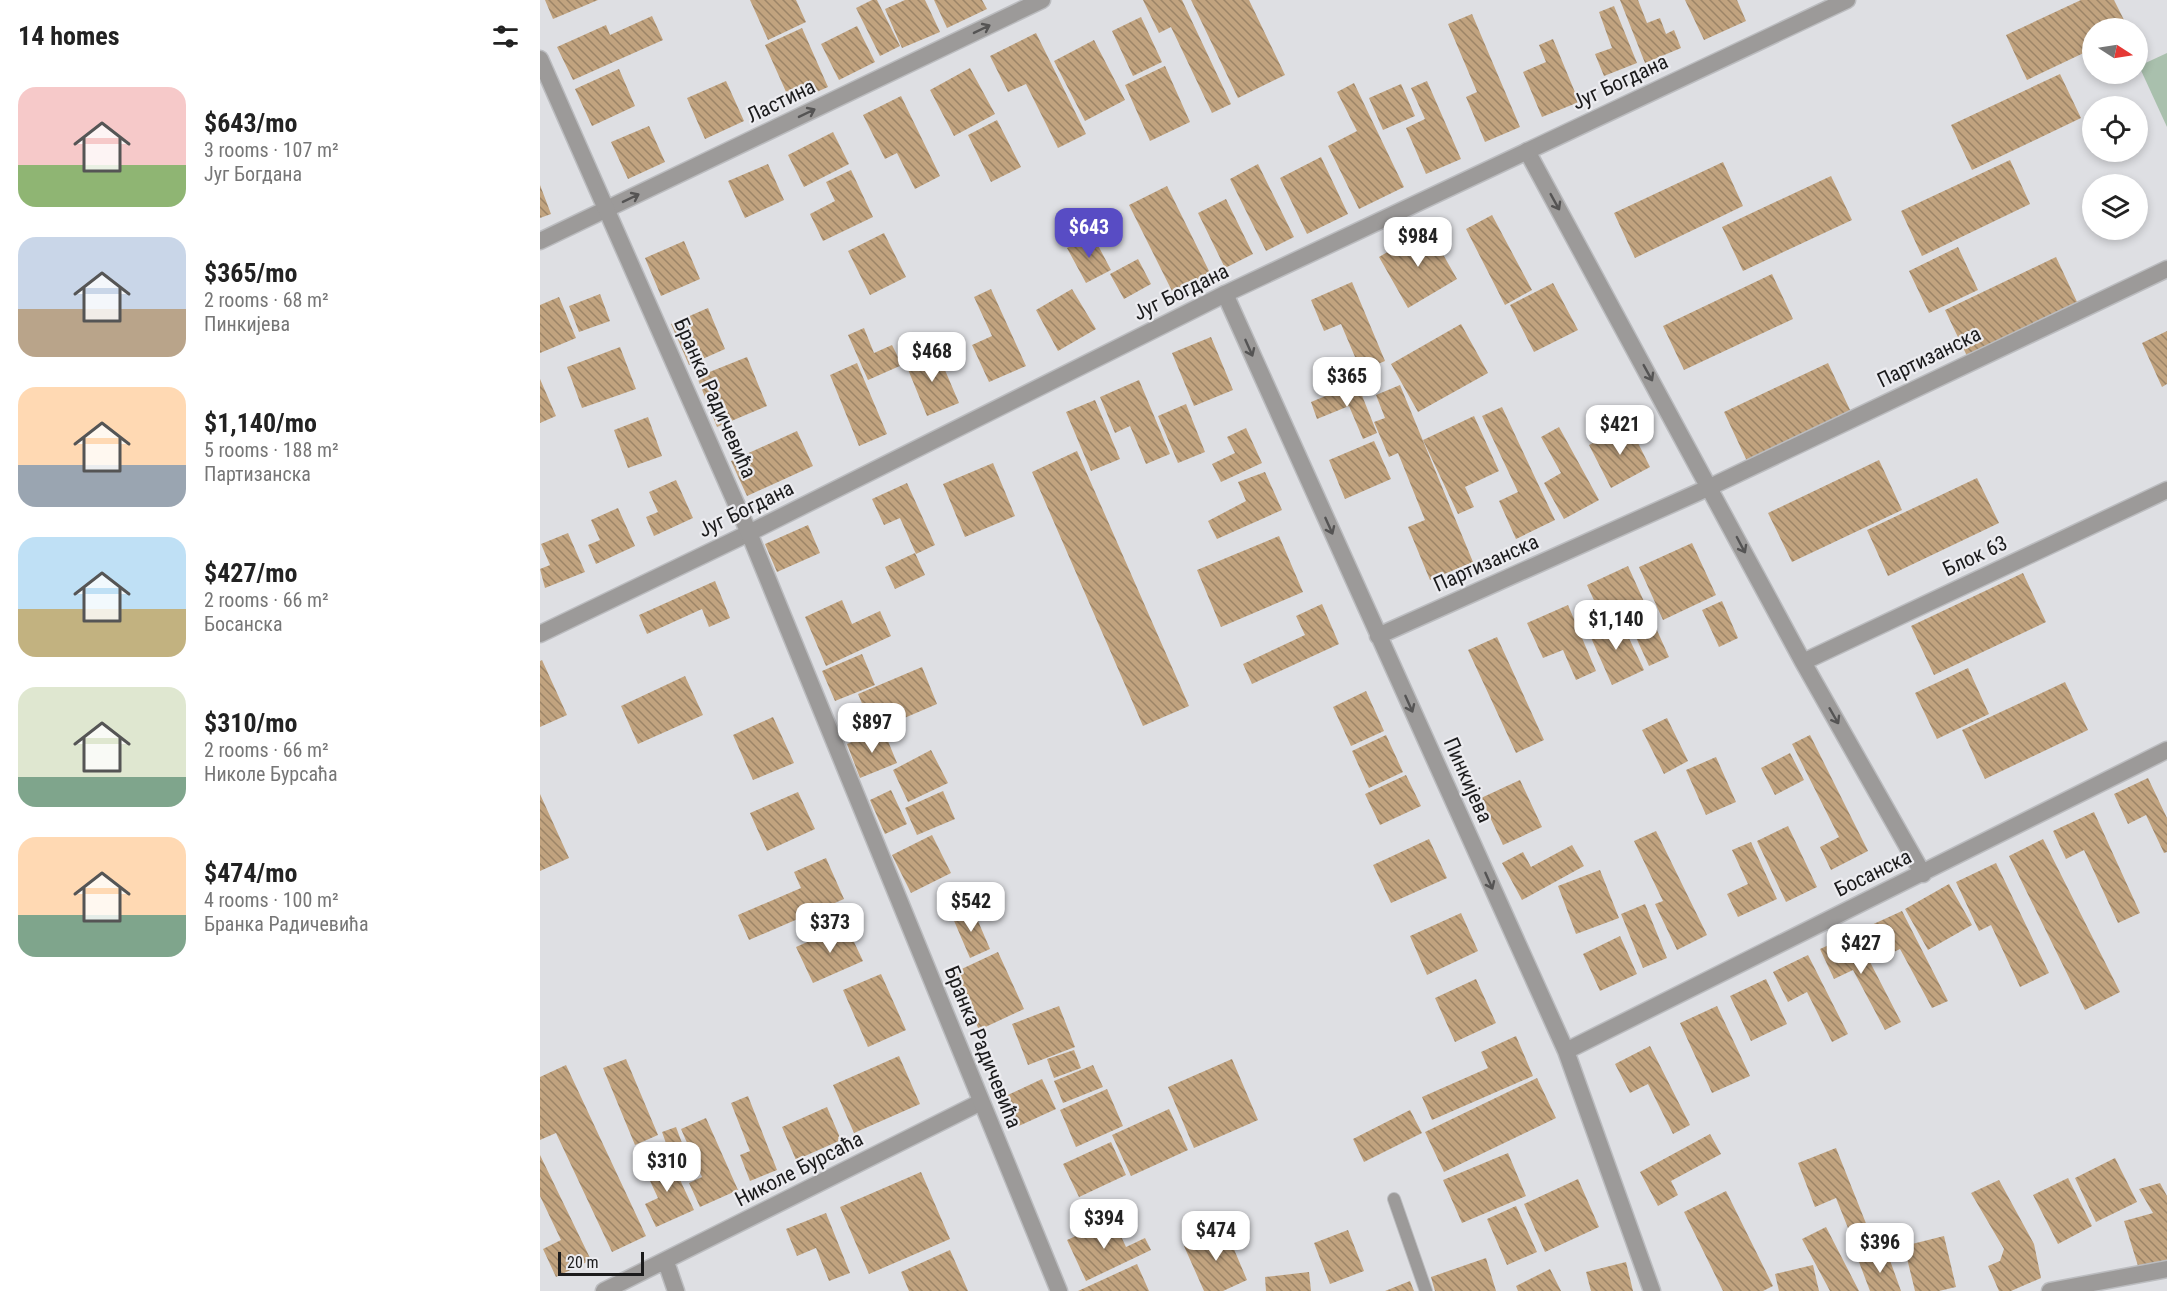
<!DOCTYPE html>
<meta charset="utf-8">
<style>
:root{--surface:#fff;--page:#f2f2f2;--text:#222;--muted:#767676;--accent:#584cc4}
body{margin:0;font-family:"Roboto Condensed",sans-serif;background:var(--page);color:var(--text);height:100vh;display:flex;flex-direction:column;font-size:22px;white-space:nowrap}
*{box-sizing:border-box;margin:0}
p{font-size:20px;color:var(--muted)}
.icon{flex:none;width:33px;height:33px;fill:none;stroke:currentColor;stroke-width:2;stroke-linecap:round;stroke-linejoin:round}
.map{position:relative;flex:1;overflow:hidden}
.panel{display:flex;flex-direction:column;background:var(--surface);width:540px}
.panel>*{flex:none}
.needle{width:39px;rotate:102deg}
.tools{position:absolute;left:1542px;top:18px;display:grid;gap:12px}
.tools a{display:grid;place-items:center;width:66px;height:66px;border-radius:50%;background:var(--surface);box-shadow:0 3px 9px #0003;font-size:30px}
.scale{position:absolute;left:18px;bottom:15px;width:86px;box-sizing:border-box;padding-left:6px;border:3px solid #1b1b1c;border-top:0;font-size:16px;line-height:21px;white-space:nowrap;color:#1b1b1c;-webkit-text-stroke:4px #ececf0;paint-order:stroke}
.price{position:absolute;translate:-50% -51px;padding:0 14px;border-radius:12px;background:#fff;color:#222;font-size:20px;line-height:39px;filter:drop-shadow(0 2px 3px #0008)}
.price::after{content:'';position:absolute;left:50%;top:36px;width:18px;height:14px;margin-left:-9px;background:inherit;clip-path:polygon(0 0,100% 0,50% 100%)}
.price.active{background:var(--accent);color:#fff}
ul{padding:0;list-style:none}
li{display:flex;align-items:center;gap:18px;height:150px;padding:0 18px}
li span{display:grid;place-items:center;flex:none;width:168px;height:120px;border-radius:18px;color:#555}
li>.icon{margin-inline-start:auto}
span .icon{width:72px;height:72px;fill:#fffc;stroke-width:1}
li b{font-size:26px}
h2{display:flex;justify-content:space-between;align-items:center;height:72px;padding:0 18px;font-size:26px}
main{display:flex;flex:1;min-height:0}
.map>svg:first-child{display:block}
.pitch{fill:#a9c0ad}
.building{fill:url(#building-back-hatch)}
.lines{fill:none;stroke-linecap:round;stroke-linejoin:round}
.service-casing{stroke:#bbbcbf;stroke-width:14}
.minor-casing{stroke:#bbbcbf;stroke-width:19}
.tertiary-casing{stroke:#bbbcbf;stroke-width:19}
.service{stroke:#9c9a99;stroke-width:12}
.minor{stroke:#9c9a99;stroke-width:16}
.tertiary{stroke:#9c9a99;stroke-width:16}
.oneway{stroke:#555454}
.labels{text-anchor:middle;dominant-baseline:central;stroke-width:4.5;stroke-linejoin:round;paint-order:stroke}
.street-label{font-size:21px;fill:#1b1b1c;stroke:#ececf0}
</style>
<main>
<section class="panel">
<h2>14 homes<svg class="icon" aria-label="filters" viewBox="0 0 24 24"><path d="M4 7h16M4 17h16"/><circle cx="9" cy="7" r="2"/><circle cx="15" cy="17" r="2"/></svg></h2>
<ul>
<li><span style="background:linear-gradient(#f6c9c9 65%,#8fb573 0)"><svg class="icon" aria-label="home" viewBox="0 0 24 24"><path d="M3 11l9-7 9 7M6 9v11h12V9"/></svg></span><div><b>$643/mo</b><p>3 rooms · 107 m²</p><p>Југ Богдана</p></div></li>
<li><span style="background:linear-gradient(#c9d6e8 60%,#b9a48a 0)"><svg class="icon" aria-label="home" viewBox="0 0 24 24"><path d="M3 11l9-7 9 7M6 9v11h12V9"/></svg></span><div><b>$365/mo</b><p>2 rooms · 68 m²</p><p>Пинкијева</p></div></li>
<li><span style="background:linear-gradient(#ffd9b3 65%,#9aa5b1 0)"><svg class="icon" aria-label="home" viewBox="0 0 24 24"><path d="M3 11l9-7 9 7M6 9v11h12V9"/></svg></span><div><b>$1,140/mo</b><p>5 rooms · 188 m²</p><p>Партизанска</p></div></li>
<li><span style="background:linear-gradient(#bfe0f5 60%,#c2b280 0)"><svg class="icon" aria-label="home" viewBox="0 0 24 24"><path d="M3 11l9-7 9 7M6 9v11h12V9"/></svg></span><div><b>$427/mo</b><p>2 rooms · 66 m²</p><p>Босанска</p></div></li>
<li><span style="background:linear-gradient(#dfe7d0 75%,#7fa58c 0)"><svg class="icon" aria-label="home" viewBox="0 0 24 24"><path d="M3 11l9-7 9 7M6 9v11h12V9"/></svg></span><div><b>$310/mo</b><p>2 rooms · 66 m²</p><p>Николе Бурсаћа</p></div></li>
<li><span style="background:linear-gradient(#ffd9b3 65%,#7fa58c 0)"><svg class="icon" aria-label="home" viewBox="0 0 24 24"><path d="M3 11l9-7 9 7M6 9v11h12V9"/></svg></span><div><b>$474/mo</b><p>4 rooms · 100 m²</p><p>Бранка Радичевића</p></div></li>
</ul>
</section>
<div class="map">
<svg width="1627" height="1291" viewBox="0 0 1627 1291">
<defs>
<pattern id="building-back-hatch" width="6" height="6" patternUnits="userSpaceOnUse" patternTransform="scale(1.5)"><rect width="6" height="6" fill="#c1a37f"/><path d="M-1 5l2 2M0 0l6 6M5-1l2 2" fill="none" stroke="#9c8467"/></pattern>
</defs>
<rect width="100%" height="100%" fill="#dedfe3"/>
<path class="pitch" d="M1627,53v74l-28,-61z"/>
<path class="building" d="M5,0h53l-45,19z
M210,0h46l10,22 -38,18z
M332,0h5l23,46 -20,10 -24,-48z
M365,0h20l15,32 -38,16 -17,-39z
M394,0h48l5,9 -40,19z
M603,0h39l49,104 -19,9 -41,-86 -12,6z
M651,0h58l36,75 -47,23z
M1080,0h18l9,23 13,-5 6,16 8,-4 7,18 -36,15z
M1145,0h52l9,21 -42,19z
M1541,0h33l14,28h-36v21l-65,31 -21,-45z
M1074,6l23,57 -33,13 -9,-22 17,-6 -13,-36z
M932,14l48,113 -35,15 -19,-45 11,-5 -29,-68z
M112,16l11,24 -90,40 -16,-33 49,-22 4,10z
M601,17l21,45 -29,14 -21,-45z
M317,26l18,36 -36,18 -18,-36z
M262,28l26,59 -37,16 -26,-58z
M496,33l50,101 -28,14 -32,-64 -18,8 -18,-36z
M1013,39l26,63 -37,15 -19,-45 23,-10 -7,-17z
M554,40l31,60 -40,21 -31,-60z
M625,66l25,56 -40,19 -25,-56z
M430,68l25,46 -41,22 -24,-46z
M79,69l16,37 -43,20 -17,-37z
M1520,74l21,44 -109,52 -21,-45z
M186,81l18,40 -39,18 -18,-41z
M887,81l34,78 -35,15 -20,-46 19,-9 -14,-31z
M814,83l50,104 -45,22 -31,-63 29,-15 -20,-39z
M861,84l14,32 -32,14 -14,-32z
M361,96l39,80 -25,13 -18,-36 -12,6 -22,-44z
M457,120l24,47 -30,15 -23,-47z
M109,126l16,36 -37,17 -17,-37z
M293,132l16,32 -45,23 -16,-32z
M781,157l27,57 -41,20 -27,-56z
M1470,160l20,44 -108,52 -21,-45z
M1183,162l20,44 -108,52 -21,-45z
M228,164l16,36 -39,18 -17,-37z
M718,164l36,73 -28,14 -36,-72z
M311,170l22,47 -50,24 -13,-27 25,-13 -9,-19z
M1291,176l21,44 -109,51 -21,-44z
M0,185l11,29 -11,4z
M627,186l45,91 -38,18 -45,-90z
M686,199l27,55 -28,14 -27,-55z
M952,215l40,75 -27,15 -39,-76z
M888,228l29,51 -49,29 -29,-51z
M344,233l22,44 -36,18 -22,-44z
M552,234l19,36 -25,13 -19,-35z
M144,241l16,38 -39,17 -16,-38z
M1418,247l20,43 -49,23 -20,-42z
M1516,257l22,47 -111,52 -22,-46z
M598,259l13,25 -27,15 -14,-25z
M1232,274l21,45 -109,51 -21,-44z
M812,282l33,79 -24,10 -20,-47 -17,7 -13,-31z
M1013,283l25,47 -44,22 -24,-47z
M451,289l35,77 -37,16 -17,-37 20,-9 -18,-39z
M532,289l24,40 -38,22 -22,-41z
M60,294l10,27 -31,11 -10,-26z
M19,297l17,41 -36,15v-48z
M168,308l17,41 -36,16 -18,-41z
M921,324l27,49 -70,39 -27,-48z
M324,328l10,25 18,-8 10,20 -34,15 -20,-45z
M1627,331v53l-5,3 -20,-44z
M671,337l22,53 -39,16 -22,-53z
M80,347l16,42 -54,19 -15,-41z
M396,349l23,54 -32,13 -22,-54z
M207,357l20,49 -50,21 -20,-50z
M317,363l30,71 -28,12 -29,-71z
M1288,363l23,49 -104,49 -23,-49z
M0,379l16,37 -16,7z
M599,380l31,74 -24,10 -16,-38 -15,7 -15,-36z
M817,383l20,50 -14,6 -14,-33 -32,13 -6,-17z
M860,385l73,177 -43,18 -22,-53 17,-7 -27,-67 -9,4 -15,-35 11,-4 -9,-23z
M555,400l25,59 -29,12 -25,-59z
M646,404l19,48 -27,11 -20,-47z
M962,407l53,113 -39,19 -17,-38 19,-9 -36,-76z
M934,416l25,55 -34,16 9,20 -16,7 -35,-74z
M108,417l14,39 -34,12 -14,-38z
M1089,425l21,42 -39,21 -22,-43z
M1019,427l40,73 -35,19 -20,-36 17,-10 -20,-36z
M706,428l16,35 -41,19 -9,-18 23,-11 -8,-16z
M257,431l16,35 -66,30 -16,-35z
M834,441l17,38 -46,20 -16,-39z
M537,451l112,255 -46,20 -111,-254z
M1339,460l23,50 -110,52 -24,-49z
M453,463l22,53 -50,21 -22,-53z
M725,472l17,38 -65,29 -9,-18 38,-20 -8,-19z
M1437,478l22,45 -111,53 -21,-46z
M136,480l17,38 -39,18 -8,-19 12,-5 -9,-20z
M367,483l28,62 -19,9 -16,-36 -16,7 -12,-26z
M78,508l17,38 -39,18 -8,-19 12,-5 -9,-20z
M268,525l12,28 -43,19 -12,-28z
M28,533l17,39 -40,16 -5,-19 10,-4 -9,-21z
M739,536l24,56 -82,35 -24,-57z
M1152,543l24,52 -53,25 -24,-53z
M375,553l10,22 -30,14 -10,-22z
M1088,566l41,91 -20,9 -25,-55 -21,9 -16,-35z
M1483,573l23,49 -112,53 -23,-49z
M175,581l15,37 -21,9 -7,-18 -55,25 -8,-19z
M302,600l10,24 28,-13 11,25 -65,30 -21,-49z
M1182,601l16,37 -19,9 -17,-37z
M782,604l17,40 -87,40 -9,-20 62,-29 -9,-19z
M1028,605l28,66 -20,9 -13,-30 -20,8 -16,-35z
M1079,617l25,53 -32,15 -24,-54z
M957,637l47,103 -28,13 -48,-103z
M322,654l13,31 -40,16 -13,-30z
M2,660l25,55 -27,12v-66z
M382,667l15,37 -63,27 -16,-37z
M1428,668l21,46 -52,25 -22,-46z
M145,676l18,39 -65,29 -17,-38z
M1525,682l23,48 -103,49 -23,-49z
M826,691l18,40 -33,15 -18,-39z
M233,717l21,46 -41,17 -20,-45z
M1127,718l21,43 -24,13 -22,-44z
M343,729l14,34 -37,15 -13,-34z
M846,735l17,37 -34,16 -17,-37z
M1270,735l58,116 -37,19 -11,-23 19,-10 -47,-93z
M391,750l17,33 -40,19 -15,-32z
M1250,753l14,27 -29,15 -14,-27z
M1176,757l20,45 -30,13 -20,-45z
M866,775l15,31 -41,19 -15,-31z
M1608,778l19,40v34l-3,1 -18,-38 -18,9 -14,-30z
M980,780l22,47 -39,18 -22,-47z
M351,790l16,34 -22,10 -15,-34z
M403,791l12,28 -38,16 -12,-27z
M258,792l17,37 -48,22 -17,-38z
M0,794l29,64 -29,13z
M1554,812l46,101 -22,10 -34,-73 -18,9 -13,-28z
M1248,826l29,61 -31,15 -29,-61z
M1116,831l51,104 -30,15 -22,-46 8,-3 -29,-60z
M392,835l19,38 -40,20 -19,-38z
M889,839l18,39 -56,25 -18,-38z
M1503,839l77,153 -35,18 -76,-154z
M1211,842l26,57 -39,18 -11,-23 21,-10 -16,-34z
M1032,845l12,21 -62,34 -20,-37 21,-11 8,15z
M286,858l18,41 -95,41 -11,-25 63,-27 -7,-16z
M1456,863l53,110 -29,14 -29,-62 -12,6 -23,-49z
M1060,870l19,48 -43,16 -18,-48z
M1409,884l23,41 -44,25 -23,-41z
M1105,904l22,54 -24,10 -22,-54z
M432,907l18,42 -20,9 -18,-42z
M1362,911l46,90 -16,7 -32,-59 -19,9 -14,-31z
M921,913l17,38 -51,24 -17,-39z
M306,925l17,36 -50,22 -17,-36z
M1315,933l46,89 -16,8 -32,-60 -19,9 -14,-30z
M1080,936l17,38 -37,17 -17,-37z
M458,952l26,57 -45,21 -26,-57z
M1268,955l40,79 -16,8 -25,-50 -19,10 -15,-30z
M341,974l25,56 -38,17 -25,-57z
M936,979l20,44 -41,19 -20,-44z
M1226,979l21,45 -36,17 -21,-45z
M519,1006l16,41 -47,18 -16,-41z
M1177,1006l33,70 -38,17 -32,-70z
M976,1036l17,40 -101,44 -10,-23 66,-29 -7,-16z
M1110,1046l40,79 -17,9 -25,-50 -18,9 -15,-29z
M534,1050l7,18 -27,10 -7,-19z
M359,1056l21,48 -66,29 -21,-48z
M86,1059l32,76 -23,10 -32,-77z
M692,1059l26,61 -64,28 -26,-61z
M26,1065l80,171 -34,16 -56,-119 -16,7v-63z
M553,1065l10,22 -40,16 -9,-22z
M997,1078l19,40 -112,54 -19,-40z
M502,1079l14,30 -46,21 -13,-30z
M567,1089l16,37 -47,21 -16,-37z
M208,1096l29,74 -27,11 -10,-26 10,-4 -19,-48z
M287,1107l14,33 -45,20 -14,-33z
M629,1109l19,41 -57,26 -19,-41z
M870,1110l12,23 -58,29 -11,-23z
M166,1118l32,72 -38,17 -11,-24 13,-6 -21,-48z
M136,1127l9,24 -14,6 -9,-25z
M1170,1134l11,20 -50,27 7,14 -20,11 -18,-34z
M571,1142l15,33 -47,22 -16,-33z
M1296,1148l37,93 -17,7 -20,-50 -21,9 -17,-44z
M968,1153l18,43 -64,27 -19,-43z
M0,1155l51,105 -35,17 -13,-28 18,-9 -21,-44z
M129,1156l25,54 -38,17 -11,-23 13,-6 -14,-30z
M1575,1158l22,44 -41,20 -21,-44z
M381,1172l29,67 -81,35 -29,-67z
M1528,1178l24,48 -34,18 -25,-49z
M1038,1179l21,48 -54,25 -21,-48z
M1459,1180l35,64 7,34 -30,13h-12l-11,-25 12,-5 4,-12 -33,-56z
M1620,1183l7,13v65l-28,8 -15,-48 29,-8 -14,-24z
M1186,1191l47,95 -10,5h-40l-39,-79z
M976,1206l21,46 -30,13 -20,-46z
M286,1213l24,60 -21,8 -13,-33 -19,8 -11,-27z
M573,1219l13,28 19,-9 6,12 -65,31 -19,-41z
M1286,1227l33,64h-29l-28,-52z
M685,1228l22,52 -24,11h-19l-20,-45z
M808,1230l16,41 -34,13 -16,-41z
M1404,1236l12,51 -17,4h-24l-11,-45z
M410,1250l18,41h-59l-8,-19z
M1347,1252l14,39h-31l-11,-29z
M946,1258l10,33h-61l-4,-14z
M1086,1262l7,29h-42l-5,-19z
M597,1264l12,27h-71z
M1273,1265l6,26h-40l-4,-17z
M1010,1269l11,22h-43l-2,-5z
M769,1272l2,19h-45l-1,-14z
M870,1281l4,10h-29z"/>
<g class="lines">
<defs>
<path id="service" d="M854,1199l32,92"/>
<path id="minor" d="M987,151l276,511 120,212
M0,241l502,-241
M685,294l341,757 86,240
M0,634l209,-101
M838,636l332,-149 457,-218
M1263,662l364,-172
M1026,1051l601,-301
M126,1262l10,29
M64,1291l377,-189
M1510,1291l117,-22"/>
<path id="tertiary" d="M0,59l209,474 310,758
M209,533l476,-239 622,-294"/>
</defs>
<use href="#service" class="service-casing"/>
<use href="#minor" class="minor-casing"/>
<use href="#tertiary" class="tertiary-casing"/>
<use href="#service" class="service"/>
<use href="#minor" class="minor"/>
<use href="#tertiary" class="tertiary"/>
</g>
<defs><path id="oneway-shaft" d="M-6 0H5M1.5-3L5.5 0L1.5 3" fill="none" stroke-width="1.6" stroke-linecap="round" stroke-linejoin="round" transform="scale(1.5)"/></defs>
<g class="oneway">
<use href="#oneway-shaft" transform="translate(442 29) rotate(-26)"/>
<use href="#oneway-shaft" transform="translate(267 113) rotate(-26)"/>
<use href="#oneway-shaft" transform="translate(91 198) rotate(-26)"/>
<use href="#oneway-shaft" transform="translate(1015 202) rotate(61)"/>
<use href="#oneway-shaft" transform="translate(709 348) rotate(66)"/>
<use href="#oneway-shaft" transform="translate(1108 373) rotate(61)"/>
<use href="#oneway-shaft" transform="translate(789 526) rotate(66)"/>
<use href="#oneway-shaft" transform="translate(1201 545) rotate(62)"/>
<use href="#oneway-shaft" transform="translate(869 704) rotate(66)"/>
<use href="#oneway-shaft" transform="translate(1294 716) rotate(60)"/>
<use href="#oneway-shaft" transform="translate(949 881) rotate(66)"/>
</g>
<g class="labels">
<g class="street-label">
<text transform="translate(1080 82) rotate(-25)">Југ Богдана</text>
<text transform="translate(241 101) rotate(-26)">Ластина</text>
<text transform="translate(641 292) rotate(-26)">Југ Богдана</text>
<text transform="translate(1389 357) rotate(-26)">Партизанска</text>
<text transform="translate(175 398) rotate(66)">Бранка Радичевића</text>
<text transform="translate(206 509) rotate(-26)">Југ Богдана</text>
<text transform="translate(1435 556) rotate(-25)">Блок 63</text>
<text transform="translate(946 563) rotate(-24)">Партизанска</text>
<text transform="translate(928 780) rotate(66)">Пинкијева</text>
<text transform="translate(1333 873) rotate(-26)">Босанска</text>
<text transform="translate(443 1047) rotate(68)">Бранка Радичевића</text>
<text transform="translate(259 1169) rotate(-27)">Николе Бурсаћа</text>
</g>
</g>
</svg>
<div class="tools">
<a><svg class="needle" viewBox="-14 -14 28 28"><path d="M0-13l5 13h-10z" fill="#e53935"/><path d="M0 13l5-13h-10z" fill="#767676"/></svg></a>
<a><svg class="icon" aria-label="locate" viewBox="0 0 24 24"><circle cx="12" cy="12" r="6"/><path d="M12 2v4M12 18v4M2 12h4M18 12h4"/></svg></a>
<a><svg class="icon" aria-label="layers" viewBox="0 0 24 24"><path d="M12 4l9 5-9 5-9-5zM3 14l9 5 9-5"/></svg></a>
</div>
<div class="scale">20 m</div>
<b class="price active" style="left:549px;top:259px">$643</b>
<b class="price" style="left:878px;top:268px">$984</b>
<b class="price" style="left:392px;top:383px">$468</b>
<b class="price" style="left:807px;top:408px">$365</b>
<b class="price" style="left:1080px;top:456px">$421</b>
<b class="price" style="left:1076px;top:651px">$1,140</b>
<b class="price" style="left:332px;top:754px">$897</b>
<b class="price" style="left:431px;top:933px">$542</b>
<b class="price" style="left:290px;top:954px">$373</b>
<b class="price" style="left:1321px;top:975px">$427</b>
<b class="price" style="left:127px;top:1193px">$310</b>
<b class="price" style="left:564px;top:1250px">$394</b>
<b class="price" style="left:676px;top:1262px">$474</b>
<b class="price" style="left:1340px;top:1274px">$396</b>
</div>
</main>
